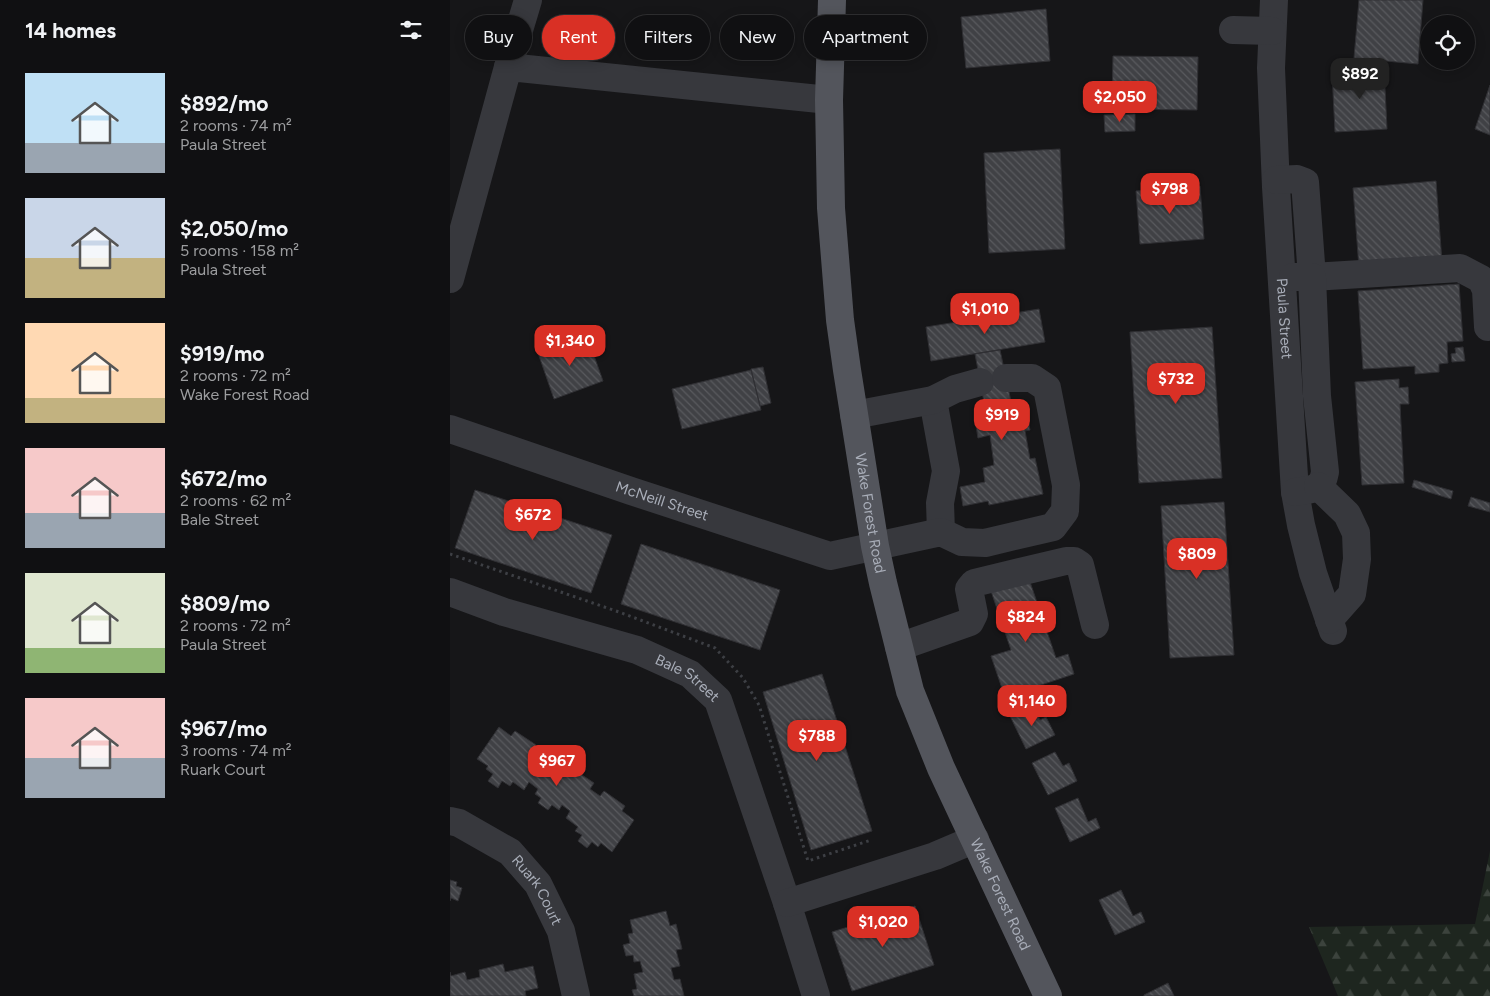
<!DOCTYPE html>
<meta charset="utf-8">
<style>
:root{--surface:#101012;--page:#1e1e20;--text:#f1f3f6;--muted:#9c9d9f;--line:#303032;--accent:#d93025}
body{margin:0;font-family:Figtree,sans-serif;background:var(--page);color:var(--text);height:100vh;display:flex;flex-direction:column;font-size:19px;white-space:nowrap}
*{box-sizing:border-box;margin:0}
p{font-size:16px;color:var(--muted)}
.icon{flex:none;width:28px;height:28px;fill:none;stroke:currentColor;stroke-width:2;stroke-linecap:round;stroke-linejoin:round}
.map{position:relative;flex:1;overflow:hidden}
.drawer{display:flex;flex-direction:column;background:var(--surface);width:450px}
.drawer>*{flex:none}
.top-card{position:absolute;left:15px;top:15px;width:475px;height:45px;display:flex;gap:10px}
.buttons{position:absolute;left:970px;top:15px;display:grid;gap:10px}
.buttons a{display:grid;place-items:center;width:55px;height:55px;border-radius:50%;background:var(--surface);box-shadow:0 2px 12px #0003,0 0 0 1px var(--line);font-size:25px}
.price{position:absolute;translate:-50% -42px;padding:0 11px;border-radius:10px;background:var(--accent);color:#fff;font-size:16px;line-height:32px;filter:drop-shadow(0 1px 2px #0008)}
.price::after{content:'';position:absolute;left:50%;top:30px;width:15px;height:11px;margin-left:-8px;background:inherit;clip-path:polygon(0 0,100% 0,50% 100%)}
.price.selected{background:#222;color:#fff}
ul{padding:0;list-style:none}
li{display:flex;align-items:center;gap:15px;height:125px;padding:0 25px}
li span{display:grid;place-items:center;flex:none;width:140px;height:100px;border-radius:0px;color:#555}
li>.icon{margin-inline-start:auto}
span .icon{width:60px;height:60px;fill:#fffc;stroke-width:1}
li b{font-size:21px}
h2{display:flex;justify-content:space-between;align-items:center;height:60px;padding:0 25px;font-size:21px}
.tag{padding:0 18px;border-radius:22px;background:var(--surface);box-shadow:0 2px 12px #0003,0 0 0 1px var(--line);font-size:18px;line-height:45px}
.tag.selected{background:var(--accent);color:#fff}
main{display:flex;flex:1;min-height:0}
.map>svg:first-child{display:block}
.forest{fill:url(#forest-firs)}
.building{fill:url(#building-back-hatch);stroke:#303034}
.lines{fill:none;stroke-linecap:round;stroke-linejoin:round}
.path{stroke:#3d3f44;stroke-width:3;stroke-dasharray:2.5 4;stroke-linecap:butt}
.minor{stroke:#37383d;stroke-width:28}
.major{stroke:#53555c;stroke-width:28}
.labels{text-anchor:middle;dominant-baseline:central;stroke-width:4.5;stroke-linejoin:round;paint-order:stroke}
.street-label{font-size:15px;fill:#a8adb8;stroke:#111113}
</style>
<main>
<section class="drawer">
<h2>14 homes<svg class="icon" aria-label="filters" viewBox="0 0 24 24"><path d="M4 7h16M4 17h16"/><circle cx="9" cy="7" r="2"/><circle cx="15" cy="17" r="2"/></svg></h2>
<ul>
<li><span style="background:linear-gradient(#bfe0f5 70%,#9aa5b1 0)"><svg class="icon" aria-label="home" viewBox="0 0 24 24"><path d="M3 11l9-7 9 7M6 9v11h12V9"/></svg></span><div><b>$892/mo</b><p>2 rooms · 74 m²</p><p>Paula Street</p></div></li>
<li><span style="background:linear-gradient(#c9d6e8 60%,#c2b280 0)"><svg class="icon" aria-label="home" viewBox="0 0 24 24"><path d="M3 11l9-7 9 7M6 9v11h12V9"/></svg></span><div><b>$2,050/mo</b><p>5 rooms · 158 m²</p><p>Paula Street</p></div></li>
<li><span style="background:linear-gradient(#ffd9b3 75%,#c2b280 0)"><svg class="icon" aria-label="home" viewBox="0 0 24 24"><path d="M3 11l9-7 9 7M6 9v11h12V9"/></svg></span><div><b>$919/mo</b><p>2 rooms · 72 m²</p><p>Wake Forest Road</p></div></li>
<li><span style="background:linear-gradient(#f6c9c9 65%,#9aa5b1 0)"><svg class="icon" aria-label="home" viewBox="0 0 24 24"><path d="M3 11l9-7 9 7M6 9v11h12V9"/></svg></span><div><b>$672/mo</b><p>2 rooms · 62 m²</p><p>Bale Street</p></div></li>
<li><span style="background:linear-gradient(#dfe7d0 75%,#8fb573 0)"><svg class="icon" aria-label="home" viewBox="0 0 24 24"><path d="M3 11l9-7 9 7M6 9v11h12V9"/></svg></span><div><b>$809/mo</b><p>2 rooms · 72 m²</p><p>Paula Street</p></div></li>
<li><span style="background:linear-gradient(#f6c9c9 60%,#9aa5b1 0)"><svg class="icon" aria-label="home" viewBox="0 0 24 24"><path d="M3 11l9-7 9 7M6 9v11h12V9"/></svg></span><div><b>$967/mo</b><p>3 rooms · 74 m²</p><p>Ruark Court</p></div></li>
</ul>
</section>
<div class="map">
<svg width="1040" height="996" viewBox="0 0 1040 996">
<defs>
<pattern id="forest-firs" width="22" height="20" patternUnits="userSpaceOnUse" patternTransform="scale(1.25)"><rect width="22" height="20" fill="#1e261f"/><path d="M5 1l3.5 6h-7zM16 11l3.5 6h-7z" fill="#3c433d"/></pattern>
<pattern id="building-back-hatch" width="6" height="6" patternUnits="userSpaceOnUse" patternTransform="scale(1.25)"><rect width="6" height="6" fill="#404145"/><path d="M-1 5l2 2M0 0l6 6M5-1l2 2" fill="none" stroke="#595a5e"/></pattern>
</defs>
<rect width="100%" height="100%" fill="#161618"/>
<path class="forest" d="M1040,851v145h-152l-29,-69 166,-3z"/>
<path class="building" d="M909,0h64l-5,64 -64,-6z
M596,9l4,52 -84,7 -5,-51z
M663,56l85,1 -1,53 -85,-1z
M934,68l3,61 -52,3 -3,-60z
M1040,85v50l-15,-6z
M685,114v17l-30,1 -1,-17z
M610,149l5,100 -76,4 -5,-100z
M986,181l6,81 -83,6 -6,-80z
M750,186l4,53 -64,5 -4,-53z
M1009,284l4,57 -16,1 1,21 -9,1v8l-24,2v-8l-52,3 -5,-78z
M589,309l6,33 -114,19 -5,-34z
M762,327l10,151 -83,5 -9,-151z
M137,336l16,45 -49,18 -16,-46z
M1013,347l2,14 -13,1 -1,-8 5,-1 -1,-5z
M550,350l13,61 13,-2 4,21 -5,1 5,28 5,-1 8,36 -54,11 -1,-4 -25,5 -3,-19 25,-5 -2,-14 11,-3 -4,-30 -12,3 -3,-18 12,-2 -12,-64z
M313,367l8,36 -11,3 -9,-37z
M301,370l10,40 -79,19 -10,-40z
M949,379v9l9,-1 1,17h-9l4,79 -42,2 -7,-103z
M964,480l39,11 -2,8 -39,-12z
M25,490l137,45 -21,58 -136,-45z
M1021,497l19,6v9l-22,-6z
M774,502l10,153 -64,3 -9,-152z
M191,544l139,46 -20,60 -139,-46z
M579,579l27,79 12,-4 6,20 -69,23 -14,-41 20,-6 -20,-59z
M372,674l50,157 -61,19 -48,-158z
M583,705l7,15 6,-3 9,18 -29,14 -16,-33z
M49,727l12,9 4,-5 21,14 -4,5 10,7 5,-7 13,9 4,-5 22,15 -4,6 12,8 -4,6 10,7 4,-5 21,15 -3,5 12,9 -22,32 -11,-9 -3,4 -6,-5 -5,6 -9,-7 4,-6 -7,-4 3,-4 -12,-9 4,-7 -8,-6 -3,5 -7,-5 -4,5 -7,-5 -3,-2 3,-5 -6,-4 3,-5 -9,-7 -5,8 -11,-8 -3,4 -8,-5 -4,7 -10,-7 5,-7 -7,-5 2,-3 -11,-7z
M605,752l8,14 6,-3 8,18 -29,14 -16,-32z
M628,798l10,24 8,-4 4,10 -30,14 -15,-34z
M0,880l7,2 -1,4 6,2 -4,13 -7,-3 -1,3z
M671,890l12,26 8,-4 4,10 -30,13 -16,-35z
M465,906l19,59 -82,26 -20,-59z
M216,911l4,15 6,-2 6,25 -6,1 4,16 -9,2 3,12 6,-1 4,17h-50l-2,-6 5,-1 -3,-15 9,-2 -3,-11 -6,1 -1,-7 -7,1 -3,-11 7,-2 -2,-9 5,-1 -3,-13z
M53,964l2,8 28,-6 5,22 -13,3 1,5h-76v-24l1,4 14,-4 2,8 13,-3 -1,-7z
M718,983l6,13h-30v-1z"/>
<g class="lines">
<path class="path" d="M0,554l169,58 96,36 28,30 16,27 49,156 63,-21"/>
<g class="minor">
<path id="s1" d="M824,0l-3,68 5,119 19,305 6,33 12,48 20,58"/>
<path d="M783,30l39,1"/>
<path d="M58,67l20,-67"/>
<path d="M826,180l21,-1 8,3 7,95 148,-9 21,11 5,11 2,37"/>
<path d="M843,277h19l5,119 8,76c-3,19 -13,17 -30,20"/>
<path d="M0,279l58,-212 321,33"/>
<path d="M483,400l13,71 -6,32 1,29"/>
<path d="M404,415l79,-15 22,-11 25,-7"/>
<path id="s2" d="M0,429l181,62 199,65 111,-24 21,10 23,1 68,-16 12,-16 1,-26 -19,-97 -15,-10h-26"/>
<path d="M868,486l29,28 9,19 1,26 -5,35 -23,26"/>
<path id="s3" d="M0,592l54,20 133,38 53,24 28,26 69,203 29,93"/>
<path d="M449,647l71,-25 4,-8 -5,-25 5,-6 92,-22h8l6,4 15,60"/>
<path id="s4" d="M0,821l9,2 51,29 28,32 23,47 15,65"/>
<path d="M337,903l148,-47 40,-17"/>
</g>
<path class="major" id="s5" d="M382,0l-3,100 2,108 9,112 7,50 28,176 8,37 27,108 31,77 107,228"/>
</g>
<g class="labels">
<g class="street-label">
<text stroke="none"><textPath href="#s1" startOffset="319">Paula Street</textPath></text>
<text stroke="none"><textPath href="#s2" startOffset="224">McNeill Street</textPath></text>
<text stroke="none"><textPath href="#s5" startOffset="516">Wake Forest Road</textPath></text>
<text stroke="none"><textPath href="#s3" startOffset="254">Bale Street</textPath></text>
<text stroke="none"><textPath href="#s4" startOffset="115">Ruark Court</textPath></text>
<text stroke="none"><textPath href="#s5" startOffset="921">Wake Forest Road</textPath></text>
</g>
</g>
</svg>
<div class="buttons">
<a><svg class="icon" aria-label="locate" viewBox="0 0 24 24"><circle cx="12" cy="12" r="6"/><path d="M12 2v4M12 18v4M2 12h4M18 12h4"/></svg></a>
</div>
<b class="price selected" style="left:910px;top:100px">$892</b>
<b class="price" style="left:670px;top:123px">$2,050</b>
<b class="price" style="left:720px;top:215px">$798</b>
<b class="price" style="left:535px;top:335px">$1,010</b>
<b class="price" style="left:120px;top:367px">$1,340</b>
<b class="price" style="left:726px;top:405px">$732</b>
<b class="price" style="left:552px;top:441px">$919</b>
<b class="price" style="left:83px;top:541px">$672</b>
<b class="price" style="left:747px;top:580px">$809</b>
<b class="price" style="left:576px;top:643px">$824</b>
<b class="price" style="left:582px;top:727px">$1,140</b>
<b class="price" style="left:367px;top:762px">$788</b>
<b class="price" style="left:107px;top:787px">$967</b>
<b class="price" style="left:433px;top:948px">$1,020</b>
<div class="top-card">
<a class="tag">Buy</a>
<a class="tag selected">Rent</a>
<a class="tag">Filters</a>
<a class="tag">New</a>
<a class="tag">Apartment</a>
</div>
</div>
</main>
